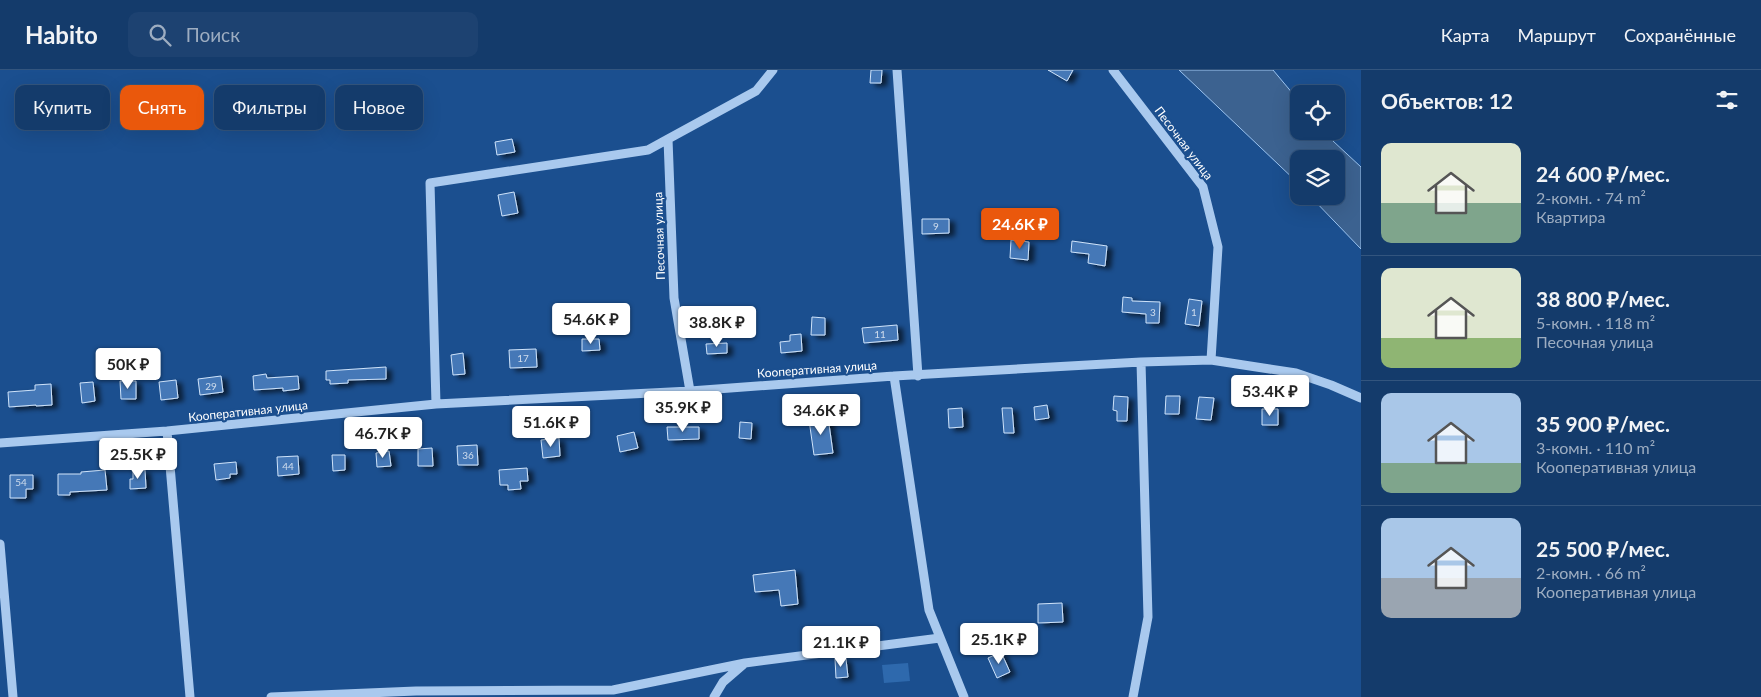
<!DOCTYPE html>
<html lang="ru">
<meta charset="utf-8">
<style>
:root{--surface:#143b6b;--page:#1d4271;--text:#f1f3f6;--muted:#9dadc1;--line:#33557e;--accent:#ea580c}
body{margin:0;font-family:Lato,sans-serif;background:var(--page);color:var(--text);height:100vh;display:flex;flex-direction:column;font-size:19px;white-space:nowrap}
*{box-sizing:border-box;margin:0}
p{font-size:16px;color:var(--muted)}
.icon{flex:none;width:28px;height:28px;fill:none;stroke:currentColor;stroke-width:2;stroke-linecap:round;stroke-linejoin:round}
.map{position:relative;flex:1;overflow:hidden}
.details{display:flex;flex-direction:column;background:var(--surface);width:400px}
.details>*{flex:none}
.guide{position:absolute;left:15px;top:15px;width:475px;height:45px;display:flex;gap:10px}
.tools{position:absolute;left:1290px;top:15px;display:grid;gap:10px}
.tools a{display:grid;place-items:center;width:55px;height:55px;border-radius:10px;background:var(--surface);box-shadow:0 5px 20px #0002,0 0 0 1px var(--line);font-size:25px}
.price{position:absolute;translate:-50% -42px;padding:0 11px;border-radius:5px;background:#fff;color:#222;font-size:16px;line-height:32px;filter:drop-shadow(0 1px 2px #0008)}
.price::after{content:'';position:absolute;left:50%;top:30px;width:15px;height:11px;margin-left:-8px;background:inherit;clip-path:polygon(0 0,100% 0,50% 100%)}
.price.active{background:var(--accent);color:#fff}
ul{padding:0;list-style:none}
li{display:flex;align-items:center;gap:15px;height:125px;padding:0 20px}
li+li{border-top:1px solid var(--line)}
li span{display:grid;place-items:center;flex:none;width:140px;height:100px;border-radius:10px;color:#555}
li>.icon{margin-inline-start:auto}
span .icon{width:60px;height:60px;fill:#fffc;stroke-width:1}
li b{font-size:21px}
h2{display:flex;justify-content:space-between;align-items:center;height:60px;padding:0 20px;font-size:21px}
.tag{padding:0 18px;border-radius:10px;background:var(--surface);box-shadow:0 5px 20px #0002,0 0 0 1px var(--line);font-size:18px;line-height:45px}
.tag.active{background:var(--accent);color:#fff}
header{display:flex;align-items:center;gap:30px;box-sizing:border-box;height:70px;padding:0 25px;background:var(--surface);border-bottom:1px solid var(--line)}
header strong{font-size:24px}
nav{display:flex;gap:28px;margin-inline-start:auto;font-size:18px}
.search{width:350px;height:45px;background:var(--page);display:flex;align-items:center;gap:12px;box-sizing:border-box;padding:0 18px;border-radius:10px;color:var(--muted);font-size:19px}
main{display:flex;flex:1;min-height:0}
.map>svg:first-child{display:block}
.green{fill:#2e69ad}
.water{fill:#3c6290;stroke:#9cc4f0}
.building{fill:#4478b7;stroke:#cfe3fa;filter:url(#shadow)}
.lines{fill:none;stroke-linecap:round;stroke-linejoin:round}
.minor{stroke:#a9c9ee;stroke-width:9}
.labels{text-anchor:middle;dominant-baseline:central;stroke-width:4.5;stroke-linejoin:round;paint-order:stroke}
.number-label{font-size:10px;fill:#d0dded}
.street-label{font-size:12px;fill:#fff;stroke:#1b4f8f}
</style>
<header>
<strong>Habito</strong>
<div class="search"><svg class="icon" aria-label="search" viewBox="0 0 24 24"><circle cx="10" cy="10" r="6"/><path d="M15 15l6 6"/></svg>Поиск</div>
<nav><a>Карта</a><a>Маршрут</a><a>Сохранённые</a></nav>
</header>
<main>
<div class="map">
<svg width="1361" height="627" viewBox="0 0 1361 627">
<defs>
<filter id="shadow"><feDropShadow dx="5.5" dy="3" stdDeviation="2.5" flood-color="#0009"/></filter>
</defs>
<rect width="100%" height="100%" fill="#1b4f8f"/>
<path class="green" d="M908,593l2,18 -26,2 -2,-18z"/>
<path class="water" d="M1179,0h94l26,31v30h25l9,10 28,26v82l-51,-53h26v-37h-37v25z"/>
<path class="building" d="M871,0h11l-1,13h-11z
M1048,0h25l-6,11z
M512,69l3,13 -18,3 -2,-13z
M514,122l4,21 -16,3 -4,-21z
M922,149h27v14l-27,1z
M1011,170l18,2 -1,18 -18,-2z
M1072,171l35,5 -2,20 -17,-3 1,-9 -18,-2z
M1123,227l9,1v3l28,1 -1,21h-13v-9l-24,-2z
M1189,229l13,2 -3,25 -14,-2z
M812,247l13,1v17h-14z
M897,255l1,15 -34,3 -2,-15z
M801,264l1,17 -21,2 -1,-11 10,-1v-6z
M582,269h17l1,11 -18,1z
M727,273v10l-20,1 -1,-10z
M536,279l1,18 -27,1 -1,-18z
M463,283l2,21 -12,1 -2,-20z
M386,297v12l-38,1v3l-18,1v-4h-4v-9z
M266,304l1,4 31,-2 1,13 -16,2v-3l-29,2 -1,-14z
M221,306l2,16 -23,3 -2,-16z
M176,310l2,18 -17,2 -2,-18z
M120,311h16v18h-15z
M93,312l2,19 -13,2 -2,-20z
M51,314l1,21 -16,1v-1l-27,2 -1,-15 27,-2v-5z
M1114,326l14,1 -1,24h-10v-10l-4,-1z
M1166,326h14l-1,18h-14z
M1199,327l15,1 -3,22 -15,-1z
M1047,335l2,13 -14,2 -1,-13z
M962,338l1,19 -14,1 -1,-19z
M1002,338h10l2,25h-10z
M1262,339h16v16h-16z
M828,347l5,36 -19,2 -5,-35z
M740,352l12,1 -1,16 -12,-1z
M667,357h32v12l-31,1z
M634,362l4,16 -18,4 -3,-16z
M559,368l1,18 -17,2 -2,-18z
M477,375l1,20h-20l-1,-19z
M432,378l1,18h-15v-17z
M389,381l2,15 -14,1 -1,-14z
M332,385h13v15l-12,1z
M298,386l1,18 -21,2 -1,-19z
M236,392l1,12h-7v4l-14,2 -2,-16z
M527,398l1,13h-8l1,8 -13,1v-5h-8l-1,-15z
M105,400l2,20 -37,2v3h-12v-21h23v-2z
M145,400l1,18 -16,1v-10h3v-8z
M10,405h23v14h-7v9h-16z
M795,500l3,34 -17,2 -2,-16 -24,2 -2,-17z
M1062,533l1,19 -25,1v-19z
M1001,582l9,20 -13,6 -9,-20z
M835,589h11l2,18 -12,1z"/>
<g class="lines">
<path class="minor" d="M897,0l21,306
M1113,0l90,117 15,60 -7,113
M894,306l35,234 35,87
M690,321l-16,-93 -6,-159 88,-48 17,-21
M436,334l-6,-221 218,-33 20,-11
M167,361l23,266
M0,373l167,-12 269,-27 254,-13 204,-15 247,-14 70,-2 85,13 35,12 30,13
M0,474l13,153
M271,627l145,-6 197,-1 132,-27
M714,627l9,-15 22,-19 195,-25
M1133,627l15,-80 -7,-255"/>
</g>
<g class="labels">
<g class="number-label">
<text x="936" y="156">9</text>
<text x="1153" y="242">3</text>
<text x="1194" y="242">1</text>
<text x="880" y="264">11</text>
<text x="523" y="288">17</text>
<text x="211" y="316">29</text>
<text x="468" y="385">36</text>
<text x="288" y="396">44</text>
<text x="21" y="412">54</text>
</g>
<g class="street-label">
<text transform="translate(1184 73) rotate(53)">Песочная улица</text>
<text transform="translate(659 166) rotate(-92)">Песочная улица</text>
<text transform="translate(817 299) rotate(-4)">Кооперативная улица</text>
<text transform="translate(248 341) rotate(-6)">Кооперативная улица</text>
</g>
</g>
</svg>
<div class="tools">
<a><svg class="icon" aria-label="locate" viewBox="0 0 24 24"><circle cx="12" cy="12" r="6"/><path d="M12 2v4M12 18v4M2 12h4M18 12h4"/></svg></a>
<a><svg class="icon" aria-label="layers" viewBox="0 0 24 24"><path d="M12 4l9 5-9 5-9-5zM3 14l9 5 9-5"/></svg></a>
</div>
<b class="price active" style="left:1020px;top:180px">24.6K ₽</b>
<b class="price" style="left:591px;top:275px">54.6K ₽</b>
<b class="price" style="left:717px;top:278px">38.8K ₽</b>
<b class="price" style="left:128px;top:320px">50K ₽</b>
<b class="price" style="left:1270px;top:347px">53.4K ₽</b>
<b class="price" style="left:683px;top:363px">35.9K ₽</b>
<b class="price" style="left:821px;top:366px">34.6K ₽</b>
<b class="price" style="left:551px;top:378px">51.6K ₽</b>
<b class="price" style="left:383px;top:389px">46.7K ₽</b>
<b class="price" style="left:138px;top:410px">25.5K ₽</b>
<b class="price" style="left:999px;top:595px">25.1K ₽</b>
<b class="price" style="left:841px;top:598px">21.1K ₽</b>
<div class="guide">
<a class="tag">Купить</a>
<a class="tag active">Снять</a>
<a class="tag">Фильтры</a>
<a class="tag">Новое</a>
</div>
</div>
<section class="details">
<h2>Объектов: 12<svg class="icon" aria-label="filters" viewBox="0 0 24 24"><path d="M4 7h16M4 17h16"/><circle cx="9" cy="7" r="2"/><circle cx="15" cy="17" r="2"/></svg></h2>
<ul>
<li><span style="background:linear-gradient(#dfe7d0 60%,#7fa58c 0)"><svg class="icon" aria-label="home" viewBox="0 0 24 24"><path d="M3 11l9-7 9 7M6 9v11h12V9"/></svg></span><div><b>24 600 ₽/мес.</b><p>2-комн. · 74 m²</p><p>Квартира</p></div></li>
<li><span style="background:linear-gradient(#dfe7d0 70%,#8fb573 0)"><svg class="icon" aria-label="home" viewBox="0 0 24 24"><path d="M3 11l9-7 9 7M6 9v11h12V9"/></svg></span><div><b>38 800 ₽/мес.</b><p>5-комн. · 118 m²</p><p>Песочная улица</p></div></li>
<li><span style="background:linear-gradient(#a9c7e8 70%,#7fa58c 0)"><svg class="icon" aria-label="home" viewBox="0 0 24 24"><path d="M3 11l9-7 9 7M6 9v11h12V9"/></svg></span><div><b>35 900 ₽/мес.</b><p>3-комн. · 110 m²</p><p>Кооперативная улица</p></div></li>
<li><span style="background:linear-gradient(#a9c7e8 60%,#9aa5b1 0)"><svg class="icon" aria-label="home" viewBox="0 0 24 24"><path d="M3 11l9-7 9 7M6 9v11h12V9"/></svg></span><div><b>25 500 ₽/мес.</b><p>2-комн. · 66 m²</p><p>Кооперативная улица</p></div></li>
</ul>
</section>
</main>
